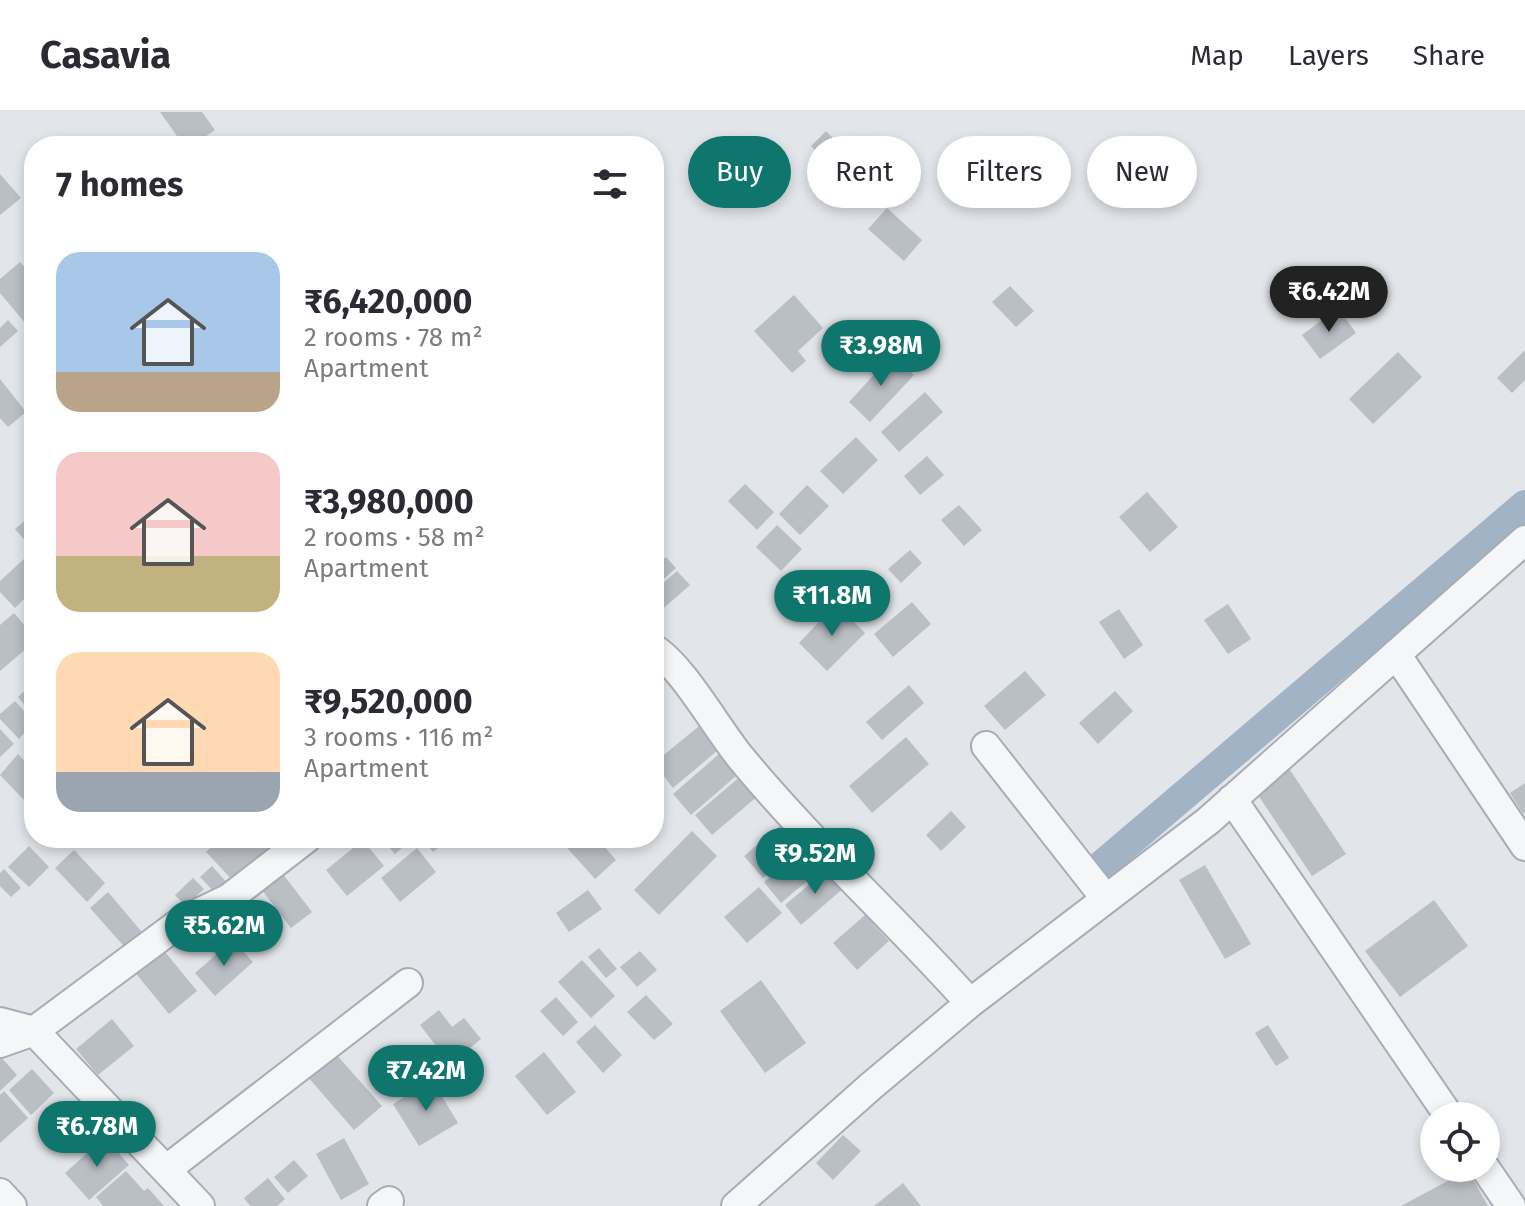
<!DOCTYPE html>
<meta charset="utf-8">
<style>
:root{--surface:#fff;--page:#f2f2f3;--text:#2b2b33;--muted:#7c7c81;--line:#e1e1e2;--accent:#0f766e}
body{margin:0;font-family:"Fira Sans",sans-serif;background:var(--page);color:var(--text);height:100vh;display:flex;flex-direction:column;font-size:30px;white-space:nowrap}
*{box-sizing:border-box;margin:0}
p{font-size:26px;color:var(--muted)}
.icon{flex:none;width:44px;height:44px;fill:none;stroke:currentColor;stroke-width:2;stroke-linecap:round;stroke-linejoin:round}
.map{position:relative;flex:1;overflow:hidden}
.details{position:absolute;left:24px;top:24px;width:640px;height:712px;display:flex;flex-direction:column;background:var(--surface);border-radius:32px;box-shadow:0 4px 12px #0003}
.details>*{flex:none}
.guide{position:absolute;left:688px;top:24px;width:716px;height:72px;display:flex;gap:16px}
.fabs{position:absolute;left:1420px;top:990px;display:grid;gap:16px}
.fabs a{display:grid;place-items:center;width:80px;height:80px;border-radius:50%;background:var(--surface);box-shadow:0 4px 12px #0003;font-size:40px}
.price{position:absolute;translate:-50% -68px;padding:0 18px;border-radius:28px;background:var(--accent);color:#fff;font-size:26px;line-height:52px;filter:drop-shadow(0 2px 4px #0008)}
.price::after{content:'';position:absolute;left:50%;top:48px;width:24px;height:18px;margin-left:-12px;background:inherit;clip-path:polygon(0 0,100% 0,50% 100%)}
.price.current{background:#222;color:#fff}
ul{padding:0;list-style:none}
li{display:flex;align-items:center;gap:24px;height:200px;padding:0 32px}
li span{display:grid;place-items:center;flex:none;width:224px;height:160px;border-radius:24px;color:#555}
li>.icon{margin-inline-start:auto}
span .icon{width:96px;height:96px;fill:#fffc;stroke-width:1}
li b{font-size:34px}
h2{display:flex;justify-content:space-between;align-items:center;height:96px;padding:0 32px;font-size:34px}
.tag{padding:0 28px;border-radius:36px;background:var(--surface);box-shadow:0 4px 12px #0003;font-size:28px;line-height:72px}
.tag.current{background:var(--accent);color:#fff}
header{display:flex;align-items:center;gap:48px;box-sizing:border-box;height:112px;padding:0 40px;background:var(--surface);border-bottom:2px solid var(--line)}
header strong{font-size:38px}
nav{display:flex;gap:44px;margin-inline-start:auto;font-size:28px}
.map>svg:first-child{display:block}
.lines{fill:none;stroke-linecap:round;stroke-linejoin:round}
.canal{stroke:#a1b3c5;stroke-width:30}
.building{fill:#babec5}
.minor-casing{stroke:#a8acb3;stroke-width:32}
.minor{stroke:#f5f6f8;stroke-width:28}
</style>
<header>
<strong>Casavia</strong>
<nav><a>Map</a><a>Layers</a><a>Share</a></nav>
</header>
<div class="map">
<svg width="1525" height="1094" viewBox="0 0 1525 1094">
<rect width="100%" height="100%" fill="#e2e5e9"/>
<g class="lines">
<path class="canal" d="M1102,753l423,-360"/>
</g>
<path class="building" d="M160,0h42l13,18 -23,16h-8z
M826,19l17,18 -15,15 -17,-18z
M730,34l21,23 -18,16 -21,-23z
M0,62l21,24 -21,17z
M887,96l35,32 -18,21 -36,-32z
M20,150l14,16 -3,52 -31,-37v-14z
M1010,174l24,25 -18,16 -24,-25z
M794,183l29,33 -25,23 8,10 -14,12 -38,-42z
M1338,196l18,25 -36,26 -18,-24z
M8,208l10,11 -18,16v-19z
M1525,238v30l-13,13 -15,-15z
M1398,240l24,25 -49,47 -24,-25z
M892,243l22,20 -44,47 -21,-20z
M0,267l26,33 -18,15 -8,-9z
M925,280l18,20 -44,40 -18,-20z
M856,325l22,23 -35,34 -23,-23z
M927,344l17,19 -24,20 -16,-19z
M745,372l29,28 -17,18 -29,-29z
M807,373l22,21 -29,29 -21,-21z
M1147,380l31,35 -28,25 -31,-35z
M959,393l23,25 -18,16 -23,-26z
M30,404l4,4v31l-19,-22z
M777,413l25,24 -21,22 -25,-24z
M654,431l8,9 -8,7z
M910,438l12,13 -21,20 -13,-14z
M666,445l10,11 -20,18 -2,-19z
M25,446l9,9v22l-19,19 -15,-16v-11z
M677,459l13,14 -33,29 -3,-3v-20z
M912,490l19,22 -38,33 -19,-23z
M836,492l29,29 -38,38 -28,-28z
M1228,492l23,35 -23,15 -24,-34z
M1119,497l24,36 -19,14 -25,-37z
M14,501l20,23v6l-34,29v-46z
M1025,559l21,24 -41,35 -21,-24z
M34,570v34l-16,-19z
M909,573l15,18 -42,37 -16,-18z
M1115,579l18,20 -35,33 -19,-21z
M15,589l19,21 -15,17 -19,-20v-5z
M704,610l20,23 -51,43 -19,-25z
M0,617l14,15 -14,13z
M906,625l23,27 -57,49 -23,-27z
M726,636l18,21 -53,46 -18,-21z
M18,642l16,17v19l-10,10 -24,-25z
M1288,655l58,87 -34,22 -58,-87z
M742,663l17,20 -47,40 -17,-20z
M1525,671v29l-2,2 -13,-21z
M951,699l15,16 -25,24 -15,-16z
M787,708l19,22 -43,36 -19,-22z
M692,719l25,25 -58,59 -25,-25z
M221,726h43l11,13 -37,35 -32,-34z
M381,726h32l-18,16z
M422,726h29l-18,14z
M565,726h32l19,22 -21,19 -34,-38z
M363,728l21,26 -37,30 -21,-26z
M809,732l17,21 -45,38 -17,-21z
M29,734l20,21 -20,20 -21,-20z
M417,736l19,24 -36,30 -19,-24z
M74,738l31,33 -18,19 -32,-34z
M276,753l36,47 -21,16 -36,-47z
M1205,753l46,79 -26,15 -46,-79z
M212,754l17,19 -11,11 -18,-19z
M830,755l16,19 -45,39 -16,-20z
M4,757l17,19 -10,9 -11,-11v-13z
M193,766l11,11 -18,17 -11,-11z
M759,775l23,26 -35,30 -23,-26z
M588,778l14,19 -33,23 -13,-19z
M108,780l38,45 -17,15 -39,-44z
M1434,788l34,46 -68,51 -35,-46z
M865,803l24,26 -32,29 -24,-27z
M233,828l20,22 -38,34 -20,-23z
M157,830l40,49 -28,23 -40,-49z
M599,836l18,21 -11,9 -18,-21z
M640,839l17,19 -20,17 -17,-20z
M582,848l33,36 -24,22 -33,-36z
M761,868l45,63 -41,30 -45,-62z
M646,883l27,29 -19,16 -27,-28z
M556,885l22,25 -15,14 -23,-25z
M439,898l13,17 12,-9 17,21 -31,25 -30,-39z
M112,907l22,27 -36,29 -22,-26z
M595,913l27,30 -19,18 -27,-31z
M1268,913l21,33 -13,8 -21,-33z
M334,940l48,54 -28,24 -47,-54z
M544,940l32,40 -29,23 -32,-39z
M0,944l17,19 -17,16z
M32,957l22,24 -23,22 -22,-25z
M432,968l26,43 -39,23 -26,-42z
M4,979l24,27 -28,25v-48z
M843,1023l18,16 -28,29 -17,-17z
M105,1025l24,28 -40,35 -24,-27z
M344,1026l25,46 -28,16 -25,-46z
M294,1048l14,16 -20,17 -14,-16z
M1468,1058l20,36h-87z
M126,1059l18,20 4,-3 16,18h-61l-7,-9z
M268,1066l17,21 -8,7h-27l-6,-8z
M903,1071l18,23h-47z"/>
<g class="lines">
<defs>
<path id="minor" d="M654,537c29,18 63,80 87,109 71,86 155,162 229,245
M1396,542l129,192
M986,634l120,153
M1232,687l217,317
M0,910l34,9 166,175
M0,931l34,-12 148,-110 46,-22 79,-61
M1485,1056l26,38
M167,1057l241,-186
M0,1081l12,13
M382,1094l7,-5
M736,1094l134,-119 100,-84 238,-182 317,-281"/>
</defs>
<use href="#minor" class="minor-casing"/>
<use href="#minor" class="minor"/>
</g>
</svg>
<div class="fabs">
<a><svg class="icon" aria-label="locate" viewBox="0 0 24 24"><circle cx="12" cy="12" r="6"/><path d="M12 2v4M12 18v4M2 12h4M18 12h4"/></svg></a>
</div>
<b class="price current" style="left:1329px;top:222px">₹6.42M</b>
<b class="price" style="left:881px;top:276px">₹3.98M</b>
<b class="price" style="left:832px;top:526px">₹11.8M</b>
<b class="price" style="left:815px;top:784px">₹9.52M</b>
<b class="price" style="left:224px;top:856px">₹5.62M</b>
<b class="price" style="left:426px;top:1001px">₹7.42M</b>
<b class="price" style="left:97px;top:1057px">₹6.78M</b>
<div class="guide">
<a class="tag current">Buy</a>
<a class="tag">Rent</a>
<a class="tag">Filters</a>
<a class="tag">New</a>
</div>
<section class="details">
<h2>7 homes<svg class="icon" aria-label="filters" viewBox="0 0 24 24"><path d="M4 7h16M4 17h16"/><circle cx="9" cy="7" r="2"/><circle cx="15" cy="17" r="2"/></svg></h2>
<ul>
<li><span style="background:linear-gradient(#a9c7e8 75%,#b9a48a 0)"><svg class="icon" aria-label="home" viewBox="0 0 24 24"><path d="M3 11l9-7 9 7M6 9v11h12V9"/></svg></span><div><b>₹6,420,000</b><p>2 rooms · 78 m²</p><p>Apartment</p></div></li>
<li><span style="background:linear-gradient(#f6c9c9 65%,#c2b280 0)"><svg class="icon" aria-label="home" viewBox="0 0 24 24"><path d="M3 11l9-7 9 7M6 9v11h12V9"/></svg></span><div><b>₹3,980,000</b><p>2 rooms · 58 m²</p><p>Apartment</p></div></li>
<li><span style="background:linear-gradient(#ffd9b3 75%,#9aa5b1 0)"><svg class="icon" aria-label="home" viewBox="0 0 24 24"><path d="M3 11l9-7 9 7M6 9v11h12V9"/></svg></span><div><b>₹9,520,000</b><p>3 rooms · 116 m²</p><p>Apartment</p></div></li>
</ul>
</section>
</div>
